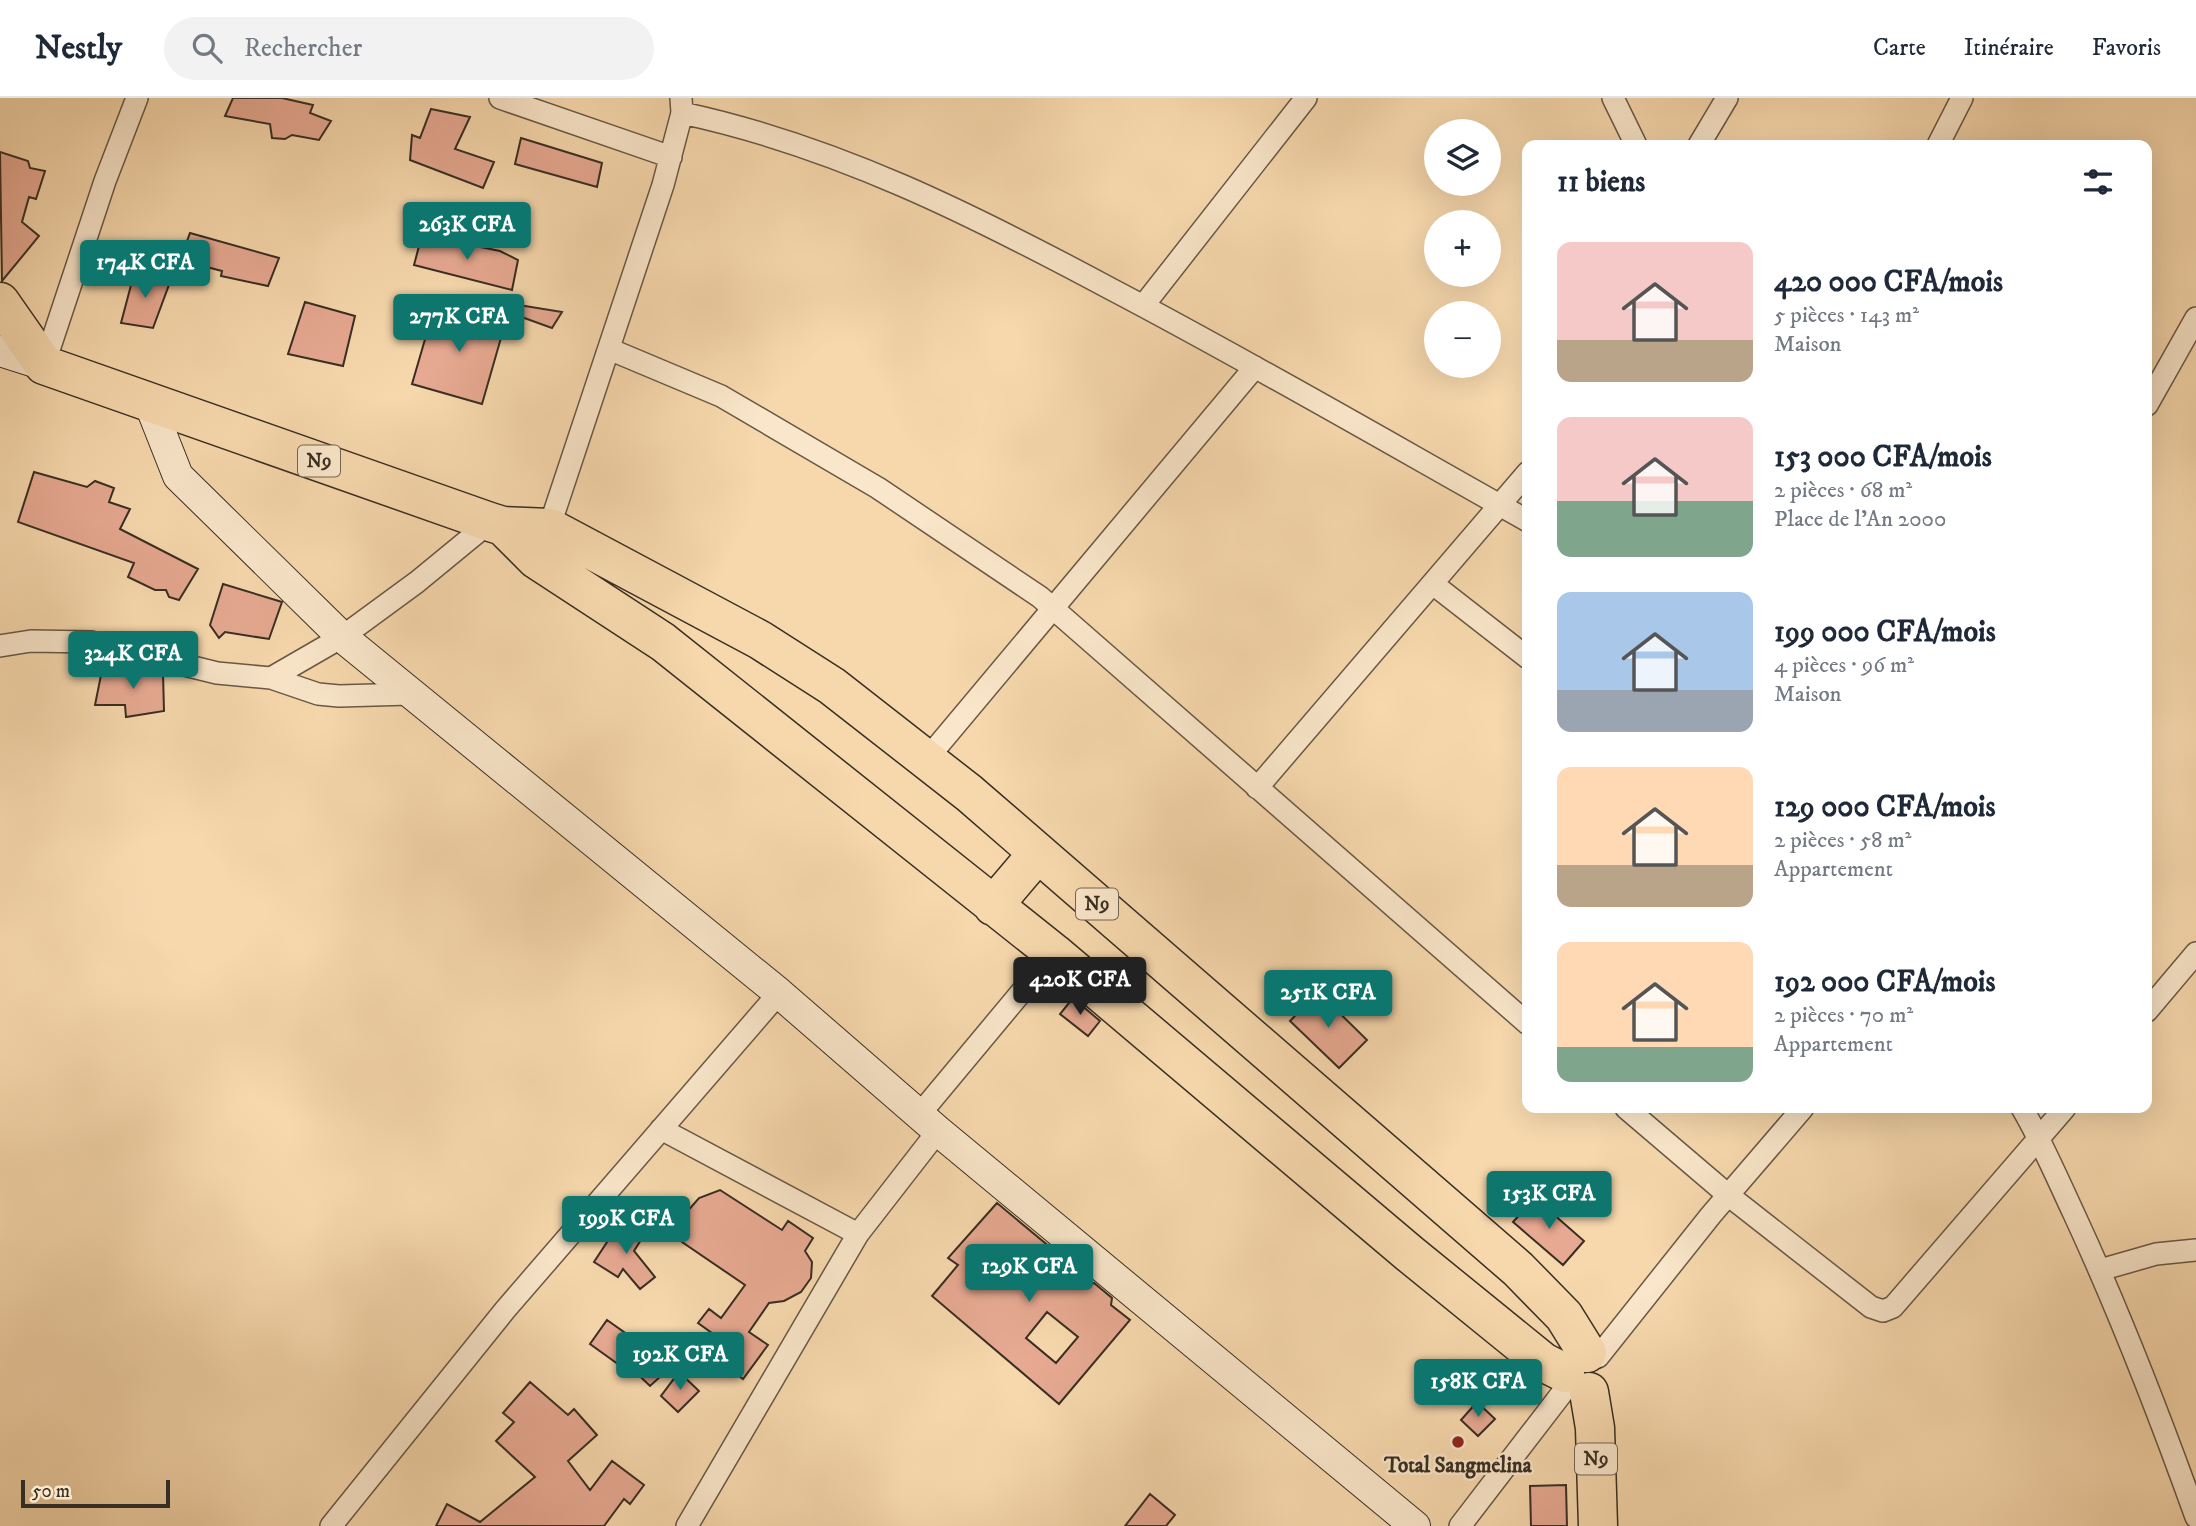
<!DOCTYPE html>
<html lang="fr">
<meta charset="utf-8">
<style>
:root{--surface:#fff;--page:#f2f2f3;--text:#1f2937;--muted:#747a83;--line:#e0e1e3;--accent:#0f766e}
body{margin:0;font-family:"IM FELL DW Pica",serif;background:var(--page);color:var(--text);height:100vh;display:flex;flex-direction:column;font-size:26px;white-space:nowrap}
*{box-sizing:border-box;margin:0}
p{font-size:23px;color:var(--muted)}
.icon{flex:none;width:38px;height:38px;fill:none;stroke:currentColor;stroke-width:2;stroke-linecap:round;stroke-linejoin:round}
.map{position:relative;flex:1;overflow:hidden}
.side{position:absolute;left:1522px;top:42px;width:630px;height:973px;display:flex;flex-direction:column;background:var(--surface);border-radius:14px;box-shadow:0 7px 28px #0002}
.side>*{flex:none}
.tools{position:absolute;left:1424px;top:21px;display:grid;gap:14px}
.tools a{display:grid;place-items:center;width:77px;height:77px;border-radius:50%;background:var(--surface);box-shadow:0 7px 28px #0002;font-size:35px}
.scale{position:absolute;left:21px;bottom:18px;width:149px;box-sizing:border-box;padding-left:7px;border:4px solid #382e23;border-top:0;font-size:19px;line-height:24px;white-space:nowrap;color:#382e23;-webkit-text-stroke:5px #fae6ca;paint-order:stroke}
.price{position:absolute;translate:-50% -60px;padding:0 16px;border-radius:7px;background:var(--accent);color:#fff;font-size:23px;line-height:46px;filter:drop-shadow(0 2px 4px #0008)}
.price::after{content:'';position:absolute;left:50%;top:42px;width:21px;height:16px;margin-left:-10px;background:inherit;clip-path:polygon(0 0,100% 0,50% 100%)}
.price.current{background:#222;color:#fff}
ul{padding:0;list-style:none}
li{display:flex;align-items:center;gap:21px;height:175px;padding:0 35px}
li span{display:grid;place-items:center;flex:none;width:196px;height:140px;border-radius:14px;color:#555}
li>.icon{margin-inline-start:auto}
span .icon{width:84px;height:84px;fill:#fffc;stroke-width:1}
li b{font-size:30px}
h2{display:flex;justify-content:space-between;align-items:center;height:84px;padding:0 35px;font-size:30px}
header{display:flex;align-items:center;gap:42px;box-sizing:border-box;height:98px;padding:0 35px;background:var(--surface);border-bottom:2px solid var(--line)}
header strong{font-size:33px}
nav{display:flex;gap:38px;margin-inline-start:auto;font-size:24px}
.search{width:490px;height:63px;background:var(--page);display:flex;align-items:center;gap:18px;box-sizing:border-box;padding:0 24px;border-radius:38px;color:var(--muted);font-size:26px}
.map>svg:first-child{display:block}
.building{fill:#e7a992;stroke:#382e23;stroke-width:2;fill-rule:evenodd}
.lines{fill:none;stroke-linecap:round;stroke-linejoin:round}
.street-casing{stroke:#685846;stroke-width:24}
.secondary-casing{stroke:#382e23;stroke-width:32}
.highway-casing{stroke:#382e23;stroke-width:41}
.street{stroke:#fae6ca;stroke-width:21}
.secondary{stroke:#fae6ca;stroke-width:30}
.highway{stroke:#f7d8ad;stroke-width:38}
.poi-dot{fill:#8f2418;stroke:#fae6ca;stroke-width:2.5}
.labels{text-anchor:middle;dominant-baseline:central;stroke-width:5;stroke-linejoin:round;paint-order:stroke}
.shield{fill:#fae6ca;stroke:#726555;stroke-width:2}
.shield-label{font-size:19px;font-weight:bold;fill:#382e23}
.poi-label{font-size:21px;font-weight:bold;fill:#382e23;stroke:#fae6ca}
</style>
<header>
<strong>Nestly</strong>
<div class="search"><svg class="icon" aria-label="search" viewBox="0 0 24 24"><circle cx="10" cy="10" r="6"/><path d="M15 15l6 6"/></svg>Rechercher</div>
<nav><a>Carte</a><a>Itinéraire</a><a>Favoris</a></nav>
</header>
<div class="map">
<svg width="2196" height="1428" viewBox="0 0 2196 1428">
<rect width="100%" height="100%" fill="#f7d8ad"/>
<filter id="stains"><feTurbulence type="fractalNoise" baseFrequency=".00286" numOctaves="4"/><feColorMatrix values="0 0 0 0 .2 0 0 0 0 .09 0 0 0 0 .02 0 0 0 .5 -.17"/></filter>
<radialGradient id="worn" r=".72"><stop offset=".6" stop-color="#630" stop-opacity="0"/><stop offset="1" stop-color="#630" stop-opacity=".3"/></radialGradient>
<path class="building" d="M233,0h49l31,7 -3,8 21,8 -12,19 -27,-5 -7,4 -13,-1 -2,-14 -45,-8z
M431,11l39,8 -15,32 39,13 -11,26 -73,-28 2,-25 8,3z
M521,40l81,25 -5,24 -82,-23z
M0,54l28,9 2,7 15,3 -9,28 -7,-2 -7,25 17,14 -37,45z
M190,135l89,25 -11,28 -47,-10 1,-5 -42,-11z
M422,137l78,16 18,9 -6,30 -98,-25z
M135,172l35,12 -17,46 -32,-5z
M305,204l50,14 -12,50 -55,-12z
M507,205l55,9 -10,16 -47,-17z
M435,207l70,19 -23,80 -70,-20z
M34,374l53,15 8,-6 19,7 -5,14 21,7 -10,20 78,40 -19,31 -10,-3 -3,-7h-11l-27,-13 6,-14 -116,-41z
M223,486l59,18 -13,37 -44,-7 -6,6 -9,-13z
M141,570l22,5 1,38 -38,6 -1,-12h-30l6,-30z
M1318,894l49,48 -28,28 -49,-47z
M1073,900l27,23 -12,15 -28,-22z
M720,1092l62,40 6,-9 25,17 -8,13 7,11 -1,16 -10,14 -17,9 -15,2 -20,29 19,13 -25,34 -38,-28 11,-15 -18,-13 11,-14 12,9 24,-33 -63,-43 3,-28 14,-16z
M1535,1100l49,43 -21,24 -50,-43z
M997,1105l54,45 -4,6 39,32 8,-3 18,15 -1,7 19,15 -71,84 -127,-108 26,-31 -10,-7zM1047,1214l31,25 -22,26 -30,-25z
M630,1123l16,11 -12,19 21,26 -15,12 -17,-20 -5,8 -24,-15 19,-29 6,3z
M607,1222l34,24 3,-5 28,27 -22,20 -24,-23 -4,4 -32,-23z
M679,1274l20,19 -21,21 -17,-16z
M530,1284l38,33 6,-6 23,26 -29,26 22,29 22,-29 32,24 -14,19 -6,-5 -20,27h-168l11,-22 33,18 55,-45 -39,-36 18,-19 -11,-9z
M1477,1304l18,17 -17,17 -17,-16z
M1566,1387l1,41h-36l-1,-40z
M1150,1396l25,21 -9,11h-41z"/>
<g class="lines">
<defs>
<path id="street" d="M500,0l171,59
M1613,0l23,47
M682,15c154,33 291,102 429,176 141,74 278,154 417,232
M1699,47l28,-47
M1938,47l24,-47
M1143,208l163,-208
M609,251l112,47 157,92 162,109 488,427
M44,267l61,-184 32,-83
M2147,307l49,-87
M546,439l117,-352 19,-72 -1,-15
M1433,486l95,74
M0,548l31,-5 60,1 126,31 54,5 71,-41 75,-55 73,-60
M271,580l47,16 21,2 71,-2
M926,662l329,-393
M1257,690l271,-316
M2147,913l49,-58
M1626,1010l102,87 143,112 12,4 10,-4 172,-199
M2022,1010c20,34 35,70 52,106 46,99 85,200 122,303
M919,1017l135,-162
M661,1031l197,105
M2100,1172l56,-16 40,-4
M1598,1259l113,-142 92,-107
M331,1428l174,-216 274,-317
M687,1428l171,-292 80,-103
M1460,1428l109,-142"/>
<path id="secondary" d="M0,253l44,14
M148,302l30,76 164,161 437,356 159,138 477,395"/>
<path id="highway" d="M0,204l44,63 446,157 13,4 47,2 210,112 72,46 137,107 549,476 46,47 23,37
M503,428l33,33 127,83 391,311 356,301 133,108 22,11
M993,808l45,-53
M1589,1294l6,36 3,98"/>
</defs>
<use href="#street" class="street-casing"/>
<use href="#secondary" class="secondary-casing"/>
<use href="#highway" class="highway-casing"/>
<use href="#street" class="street"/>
<use href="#secondary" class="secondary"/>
<use href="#highway" class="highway"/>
</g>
<circle class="poi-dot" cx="1458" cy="1344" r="7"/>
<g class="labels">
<g class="shield">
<rect x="298" y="347.5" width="42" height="31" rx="5"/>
<rect x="1076" y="790.5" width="42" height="31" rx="5"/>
<rect x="1575" y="1345.5" width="42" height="31" rx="5"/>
</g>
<g class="shield-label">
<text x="319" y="363">N9</text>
<text x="1097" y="806">N9</text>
<text x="1596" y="1361">N9</text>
</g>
<g class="poi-label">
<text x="1458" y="1368">Total Sangmelina</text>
</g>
</g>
<rect width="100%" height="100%" filter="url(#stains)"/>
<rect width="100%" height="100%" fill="url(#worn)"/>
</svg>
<div class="tools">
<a><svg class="icon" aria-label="layers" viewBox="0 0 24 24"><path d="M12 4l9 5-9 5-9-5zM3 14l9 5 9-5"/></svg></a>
<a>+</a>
<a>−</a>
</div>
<div class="scale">50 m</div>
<b class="price" style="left:467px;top:164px">263K CFA</b>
<b class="price" style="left:145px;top:202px">174K CFA</b>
<b class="price" style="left:459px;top:256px">277K CFA</b>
<b class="price" style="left:133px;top:593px">324K CFA</b>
<b class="price current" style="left:1080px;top:919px">420K CFA</b>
<b class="price" style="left:1328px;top:932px">251K CFA</b>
<b class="price" style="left:1549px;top:1133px">153K CFA</b>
<b class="price" style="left:626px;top:1158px">199K CFA</b>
<b class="price" style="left:1029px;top:1206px">129K CFA</b>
<b class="price" style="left:680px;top:1294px">192K CFA</b>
<b class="price" style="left:1478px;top:1321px">158K CFA</b>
<section class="side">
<h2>11 biens<svg class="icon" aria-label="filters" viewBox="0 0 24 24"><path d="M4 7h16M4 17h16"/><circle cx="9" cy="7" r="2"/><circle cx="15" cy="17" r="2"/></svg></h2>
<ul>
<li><span style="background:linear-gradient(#f6c9c9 70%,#b9a48a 0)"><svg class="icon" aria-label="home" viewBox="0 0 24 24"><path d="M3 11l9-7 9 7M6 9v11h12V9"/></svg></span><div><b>420 000 CFA/mois</b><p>5 pièces · 143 m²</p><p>Maison</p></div></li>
<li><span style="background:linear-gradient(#f6c9c9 60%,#7fa58c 0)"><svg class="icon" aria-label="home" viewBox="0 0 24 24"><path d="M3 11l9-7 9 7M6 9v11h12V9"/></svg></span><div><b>153 000 CFA/mois</b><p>2 pièces · 68 m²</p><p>Place de l'An 2000</p></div></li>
<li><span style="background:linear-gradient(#a9c7e8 70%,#9aa5b1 0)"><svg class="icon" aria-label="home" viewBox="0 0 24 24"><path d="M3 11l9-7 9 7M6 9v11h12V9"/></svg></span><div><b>199 000 CFA/mois</b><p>4 pièces · 96 m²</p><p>Maison</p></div></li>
<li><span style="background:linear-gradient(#ffd9b3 70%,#b9a48a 0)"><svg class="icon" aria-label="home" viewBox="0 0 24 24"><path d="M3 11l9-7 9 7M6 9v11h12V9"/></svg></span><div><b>129 000 CFA/mois</b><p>2 pièces · 58 m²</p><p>Appartement</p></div></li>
<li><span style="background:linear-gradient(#ffd9b3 75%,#7fa58c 0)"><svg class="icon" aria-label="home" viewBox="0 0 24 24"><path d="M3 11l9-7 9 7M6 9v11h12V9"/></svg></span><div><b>192 000 CFA/mois</b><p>2 pièces · 70 m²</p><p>Appartement</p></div></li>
</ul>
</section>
</div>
